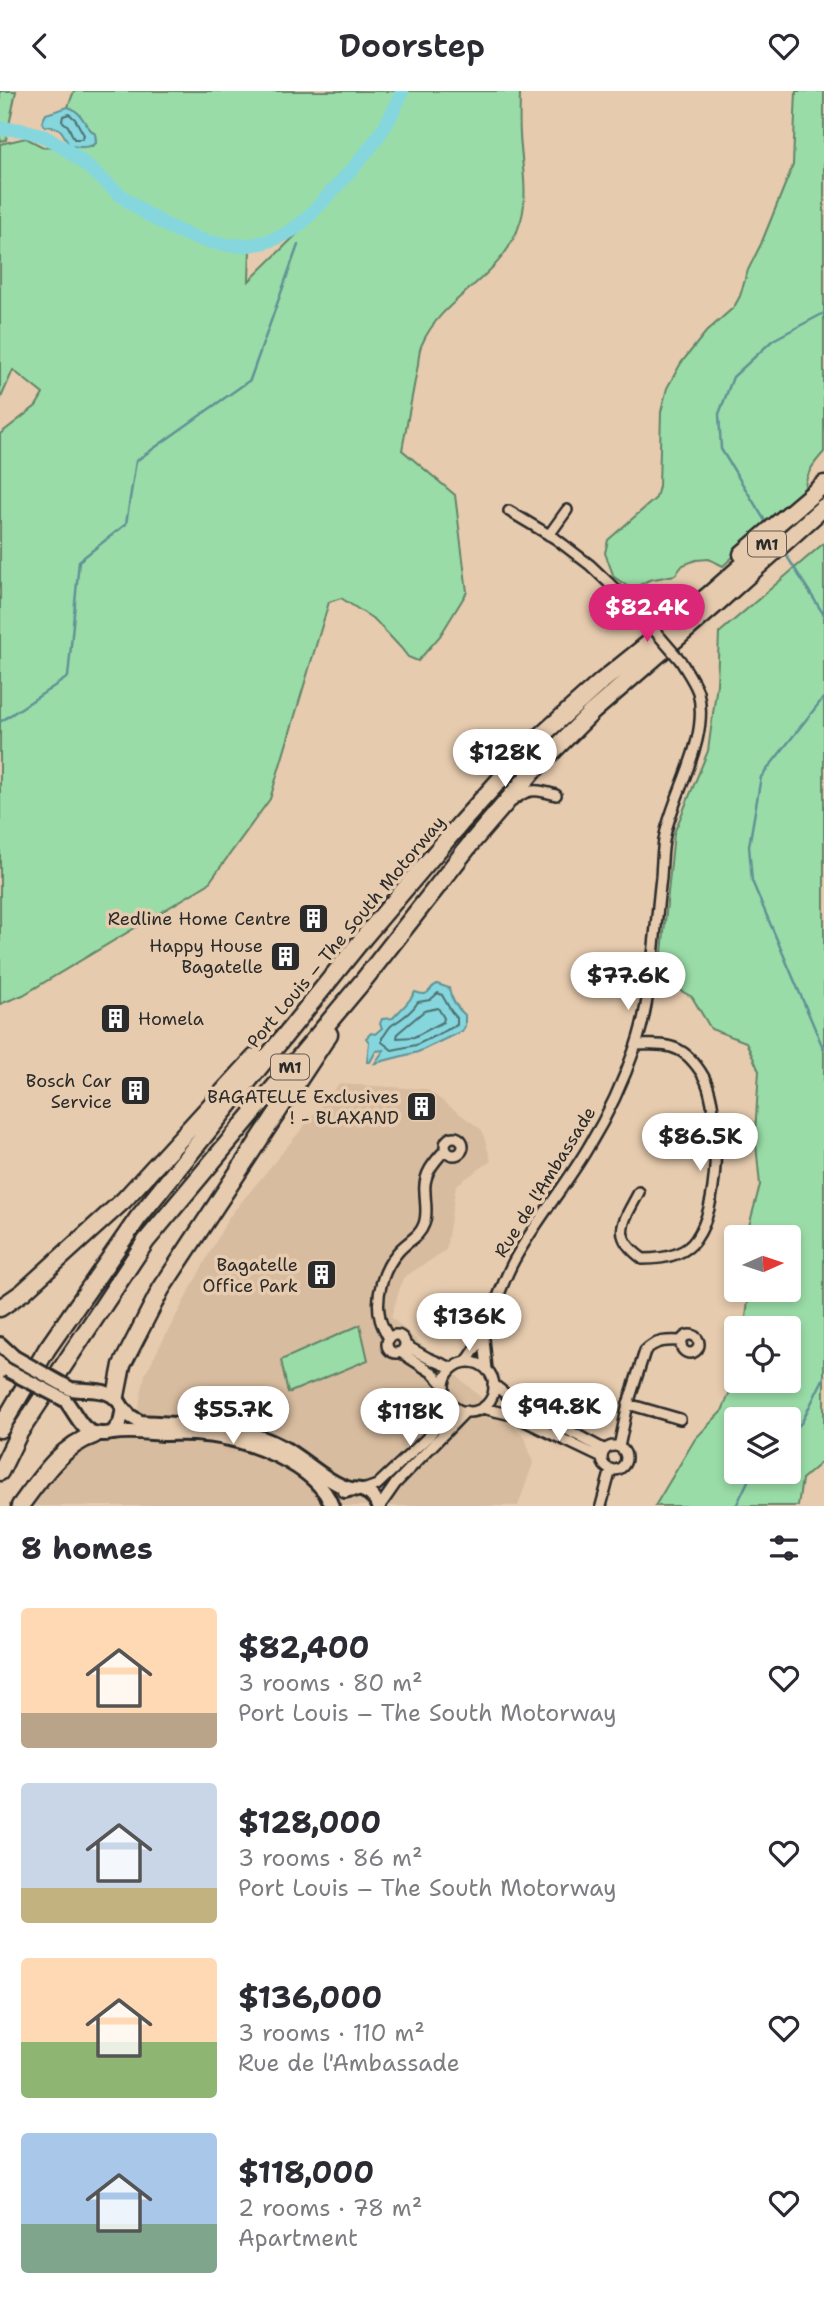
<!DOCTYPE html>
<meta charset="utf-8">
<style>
:root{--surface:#fff;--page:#f2f2f3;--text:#2b2b33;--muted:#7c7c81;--accent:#db2777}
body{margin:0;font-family:"Shantell Sans",sans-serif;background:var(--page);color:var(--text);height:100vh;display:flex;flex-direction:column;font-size:26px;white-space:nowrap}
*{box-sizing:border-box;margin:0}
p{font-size:23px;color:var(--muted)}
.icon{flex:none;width:38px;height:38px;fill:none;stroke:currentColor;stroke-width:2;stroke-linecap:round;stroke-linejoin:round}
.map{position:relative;height:1415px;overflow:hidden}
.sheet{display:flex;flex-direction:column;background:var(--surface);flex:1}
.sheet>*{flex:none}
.needle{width:46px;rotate:87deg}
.fabs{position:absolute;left:724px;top:1134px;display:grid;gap:14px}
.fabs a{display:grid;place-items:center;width:77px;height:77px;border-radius:7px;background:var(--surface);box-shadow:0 4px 10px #0003;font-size:35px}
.price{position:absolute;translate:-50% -60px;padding:0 16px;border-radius:24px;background:#fff;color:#222;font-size:23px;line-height:46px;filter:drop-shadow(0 2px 4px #0008)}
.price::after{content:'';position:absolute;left:50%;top:42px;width:21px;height:16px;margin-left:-10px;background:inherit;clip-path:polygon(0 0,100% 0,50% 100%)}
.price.current{background:var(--accent);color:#fff}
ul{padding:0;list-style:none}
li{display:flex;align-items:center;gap:21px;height:175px;padding:0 21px}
li span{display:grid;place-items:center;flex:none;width:196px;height:140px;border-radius:7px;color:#555}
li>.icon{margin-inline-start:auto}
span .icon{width:84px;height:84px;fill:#fffc;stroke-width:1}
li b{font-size:30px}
h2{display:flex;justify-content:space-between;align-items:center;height:84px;padding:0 21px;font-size:30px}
header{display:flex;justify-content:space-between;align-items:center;height:91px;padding:0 21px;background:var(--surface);font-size:32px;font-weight:600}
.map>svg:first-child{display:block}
.built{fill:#d8bc9f}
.green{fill:#9adca7;stroke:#628469;stroke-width:2;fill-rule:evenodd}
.water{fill:#85d7dd;stroke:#619296;stroke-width:2}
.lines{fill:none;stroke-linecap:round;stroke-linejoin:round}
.shore{stroke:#4f7072;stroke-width:2}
.stream{stroke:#619296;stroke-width:2.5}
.river{stroke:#85d7dd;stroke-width:14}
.street-casing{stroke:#2b2b2b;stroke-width:14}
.secondary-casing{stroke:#2b2b2b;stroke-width:18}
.highway-casing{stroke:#2b2b2b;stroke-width:21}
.street{stroke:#e6cbae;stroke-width:9}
.secondary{stroke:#e6cbae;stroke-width:12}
.highway{stroke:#e6cbae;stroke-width:16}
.street-bridge-casing{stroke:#2b2b2b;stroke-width:14;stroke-linecap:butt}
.secondary-bridge-casing{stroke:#2b2b2b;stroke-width:18;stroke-linecap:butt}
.street-bridge{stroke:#e6cbae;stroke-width:9}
.secondary-bridge{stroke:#e6cbae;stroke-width:12}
.labels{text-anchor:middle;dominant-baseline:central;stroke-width:7;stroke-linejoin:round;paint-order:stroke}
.shield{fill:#e6cbae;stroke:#635b52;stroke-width:2}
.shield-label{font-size:16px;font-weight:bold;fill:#2b2b2b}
.poi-label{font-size:18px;fill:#2b2b2b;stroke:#e6cbae;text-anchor:end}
.street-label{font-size:18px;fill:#2b2b2b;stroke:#e6cbae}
</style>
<header><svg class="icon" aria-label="back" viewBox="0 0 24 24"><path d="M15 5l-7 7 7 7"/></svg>Doorstep<svg class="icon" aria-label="heart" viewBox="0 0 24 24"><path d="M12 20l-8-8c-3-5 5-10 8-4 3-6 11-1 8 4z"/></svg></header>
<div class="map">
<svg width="824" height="1415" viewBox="0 0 824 1415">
<rect width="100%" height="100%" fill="#e6cbae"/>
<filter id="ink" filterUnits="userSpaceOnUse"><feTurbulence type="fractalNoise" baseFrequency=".0143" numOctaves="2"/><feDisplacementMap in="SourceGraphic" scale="14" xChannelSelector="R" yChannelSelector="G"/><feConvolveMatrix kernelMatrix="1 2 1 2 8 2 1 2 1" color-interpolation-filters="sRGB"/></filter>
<g filter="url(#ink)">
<path class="built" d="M339,993l87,5 56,41 9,31 -35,24 -10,65 -43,28 -12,39 134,120 8,26 -15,43h-493l12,-17 43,-37 54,-20 11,-58 84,-157z"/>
<path class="green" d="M0,0h16l-10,49 -6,1z
M74,0h446c0,14 -1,29 0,43 1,27 9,59 1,86 -18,61 -76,72 -99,124 -4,7 -3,18 -5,26 -5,27 -10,53 -15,80l53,45 12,97 -27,44 -22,25 -10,-4 -7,-9 -26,-28 -34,-22 -12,4 -59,197 -62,85 -185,111 -23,9v-570l36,-28 7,-12 -30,-24 -13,30v-256l26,-6 17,9 49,-1 4,-3 -1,-9c-11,-8 -13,-23 -27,-27zM298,142l-49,48 1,-33 21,-4z
M796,0h28v361c-12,13 -18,22 -20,40l-81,74 -14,-7 -13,1 -13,5 -8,10 -26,5 -11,6 -8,2 -16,-11 -9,-24 3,-13 48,-42 3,-12 2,-74 6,-24 14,-25 25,-31 28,-25 6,-11 8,-26 13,-26 32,-79z
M824,452v917l-22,19 -4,27h-143l40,-67 27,-28 15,-36v6h52v-53h-44l4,-38h40v-53h-43l14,-52 -5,-51 4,-63 -13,-29 -35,-13 -19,-32 -25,-14 -6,-20 13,-130 34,-82 9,-67 2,-51zM737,1328h52v53h-52z
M360,1234l8,35 -80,33 -7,-33z"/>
<path class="water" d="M68,16c14,4 16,19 27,27l1,9c-7,5 -20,5 -27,2 -9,-16 -5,-17 -25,-19l-2,-4 4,-8z
M437,893l12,4c2,12 8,20 16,27v11l-3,5 -44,21 -43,11 9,-13 -8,1 -6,11h-3l2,-20 -3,-4 5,-5 4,1 7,-6 -2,-4 2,-5 11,-1c8,-9 16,-15 22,-26 17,6 11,-3 22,-8z"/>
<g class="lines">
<path class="shore" d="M69,23l6,5 9,16 -2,4h-8l-6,-13 -6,-5 1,-5z
M438,902l4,2 9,16 6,7v7l-41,20 -24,5 -10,-8v-4c4,-4 6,-10 10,-13 8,-5 21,-14 26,-23l12,-2z
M438,917l6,10 -1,4 -29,15 -17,1 1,-5 26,-22z"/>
<path class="stream" d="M767,433l-46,-75 -2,-35 14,-37 40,-37 51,-27
M783,459l41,65
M824,606l-63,80 -12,69 3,35 72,169
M0,631l68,-45 11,-116 47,-37 10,-63 114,-81 48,-135
M789,1345l13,-14 22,-45
M736,1415l13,-27 6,-7"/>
<path class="river" d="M0,38c51,-4 82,34 118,64 50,40 121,76 180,33 10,-7 18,-18 27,-27 29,-31 63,-67 77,-108"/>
<defs>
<path id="street" d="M509,420l47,28 34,26 46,44
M549,444l18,-25
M518,706c12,-10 24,-6 38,-2
M636,954c15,0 30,-2 43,5 12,6 25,24 29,37 12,37 11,119 -12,152 -11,17 -35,20 -53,20 -33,-24 -20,-36 -4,-67
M445 1055a9 9 0 1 1 18 0a9 9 0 1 1-18 0Z
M387 1253a9 9 0 1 1 18 0a9 9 0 1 1-18 0Z
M681 1253a9 9 0 1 1 18 0a9 9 0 1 1-18 0Z
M389,1248c-3,-7 -8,-14 -9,-21 -5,-22 3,-49 18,-66 9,-11 21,-14 26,-28 4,-11 1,-21 1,-32 -2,-18 9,-30 21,-43
M484,1248l3,31
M405,1254l23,13 24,10
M400,1261l33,21 11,12
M466,1271c25,-31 30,-71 50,-105 22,-39 51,-73 73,-111 19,-31 35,-66 47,-101 16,-47 19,-117 25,-168 1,-14 1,-28 4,-42 10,-46 45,-96 33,-143 -4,-11 -12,-22 -18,-32
M444 1296a25 25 0 1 1 50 0a25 25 0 1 1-50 0Z
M493,1293l24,19 88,47
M628,1313l52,15
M482,1317l30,7 90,43
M602 1367a12 12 0 1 1 24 0a12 12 0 1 1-24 0Z
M619,1356l9,-43 17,-53c10,-11 23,-11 37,-10
M363,1399l14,-5 52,-49 14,-18 3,-10 -1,-11
M380,1415l16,-23 70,-72
M601,1415l10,-37"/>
<path id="secondary" d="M0,1253l14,13
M65,1309c16,20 17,39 47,33l8,-10 3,-15c-11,-22 -31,-16 -52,-19
M123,1317l7,8 10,6c51,4 95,0 142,25 21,11 48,38 69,42
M112,1342c19,-3 35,0 54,1 13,0 25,-1 38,1 41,3 113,30 128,71
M345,1400c15,-5 27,1 34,15"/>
<path id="highway" d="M742,463l82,-70
M0,1217l23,-16 101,-92 131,-143
M116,1305l6,-31 39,-76 168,-255
M0,1338l47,-80 91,-131 227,-282 95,-112 73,-81 68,-61 108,-87 50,-44
M0,1381l19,-39 127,-192 217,-260 109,-139 61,-71 59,-59 123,-107 109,-98
M20,1415c20,-27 41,-60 74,-71"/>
</defs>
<use href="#street" class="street-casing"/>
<use href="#secondary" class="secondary-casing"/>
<use href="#highway" class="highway-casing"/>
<use href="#street" class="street"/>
<use href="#secondary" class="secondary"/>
<use href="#highway" class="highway"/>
<defs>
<path id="street-bridge" d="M636,518l44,51"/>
<path id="secondary-bridge" d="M14,1266l57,32
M7,1279l58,30"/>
</defs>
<use href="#street-bridge" class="street-bridge-casing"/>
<use href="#secondary-bridge" class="secondary-bridge-casing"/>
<use href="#street-bridge" class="street-bridge"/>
<use href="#secondary-bridge" class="secondary-bridge"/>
</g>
</g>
<defs>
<symbol id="building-square" viewBox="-11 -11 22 22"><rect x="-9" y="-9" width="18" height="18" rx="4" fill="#2b2b2b" stroke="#e6cbae"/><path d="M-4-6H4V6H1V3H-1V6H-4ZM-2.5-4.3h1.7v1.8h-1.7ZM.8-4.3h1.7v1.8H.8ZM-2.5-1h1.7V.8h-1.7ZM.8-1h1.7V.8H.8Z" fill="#fff"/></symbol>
</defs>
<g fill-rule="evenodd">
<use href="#building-square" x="296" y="810" width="35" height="35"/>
<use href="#building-square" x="268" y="848" width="35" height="35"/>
<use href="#building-square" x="98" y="910" width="35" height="35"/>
<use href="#building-square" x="118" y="982" width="35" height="35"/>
<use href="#building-square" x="404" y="998" width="35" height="35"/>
<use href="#building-square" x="304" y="1166" width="35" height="35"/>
</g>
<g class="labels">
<g class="shield">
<rect x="748" y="440.5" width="38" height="25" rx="5"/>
<rect x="271" y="963.5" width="38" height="25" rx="5"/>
</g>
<g class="shield-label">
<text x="767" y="453">M1</text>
<text x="290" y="976">M1</text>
</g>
<g class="poi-label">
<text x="291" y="828">Redline Home Centre</text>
<text x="263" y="855">Happy House<tspan x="263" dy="21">Bagatelle</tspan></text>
<text x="138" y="928" text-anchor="start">Homela</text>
<text x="112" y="990">Bosch Car<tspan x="112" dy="21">Service</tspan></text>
<text x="399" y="1006">BAGATELLE Exclusives<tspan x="399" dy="21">! - BLAXAND</tspan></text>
<text x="298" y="1174">Bagatelle<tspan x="298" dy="21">Office Park</tspan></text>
</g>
<g class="street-label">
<text transform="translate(346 841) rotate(-50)">Port Louis – The South Motorway</text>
<text transform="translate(545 1091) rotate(-58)">Rue de l'Ambassade</text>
</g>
</g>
</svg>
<div class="fabs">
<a><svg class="needle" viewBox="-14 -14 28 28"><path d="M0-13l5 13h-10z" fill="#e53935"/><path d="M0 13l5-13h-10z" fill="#7c7c81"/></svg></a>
<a><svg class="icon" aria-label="locate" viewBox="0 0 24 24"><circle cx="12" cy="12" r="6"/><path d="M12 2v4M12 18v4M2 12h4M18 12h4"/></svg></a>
<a><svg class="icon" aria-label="layers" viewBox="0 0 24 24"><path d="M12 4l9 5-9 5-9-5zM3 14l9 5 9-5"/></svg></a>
</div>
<b class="price current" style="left:647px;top:553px">$82.4K</b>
<b class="price" style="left:505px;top:698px">$128K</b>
<b class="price" style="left:628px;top:921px">$77.6K</b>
<b class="price" style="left:700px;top:1082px">$86.5K</b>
<b class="price" style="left:469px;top:1262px">$136K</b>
<b class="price" style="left:559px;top:1352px">$94.8K</b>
<b class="price" style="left:233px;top:1355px">$55.7K</b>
<b class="price" style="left:410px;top:1357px">$118K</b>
</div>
<section class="sheet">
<h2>8 homes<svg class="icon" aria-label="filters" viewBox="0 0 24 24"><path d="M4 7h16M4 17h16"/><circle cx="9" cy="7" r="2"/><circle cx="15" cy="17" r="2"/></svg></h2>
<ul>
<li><span style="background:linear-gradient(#ffd9b3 75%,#b9a48a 0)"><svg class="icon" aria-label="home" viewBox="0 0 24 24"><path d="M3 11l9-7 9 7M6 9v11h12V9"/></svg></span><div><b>$82,400</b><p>3 rooms · 80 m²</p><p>Port Louis – The South Motorway</p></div><svg class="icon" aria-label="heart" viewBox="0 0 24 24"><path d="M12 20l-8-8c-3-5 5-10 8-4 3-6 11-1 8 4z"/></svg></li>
<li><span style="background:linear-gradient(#c9d6e8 75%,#c2b280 0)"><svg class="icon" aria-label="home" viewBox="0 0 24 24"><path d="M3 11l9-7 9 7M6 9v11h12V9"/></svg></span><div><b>$128,000</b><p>3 rooms · 86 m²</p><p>Port Louis – The South Motorway</p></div><svg class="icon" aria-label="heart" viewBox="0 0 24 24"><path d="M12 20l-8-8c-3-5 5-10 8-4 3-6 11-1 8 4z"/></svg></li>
<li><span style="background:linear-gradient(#ffd9b3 60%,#8fb573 0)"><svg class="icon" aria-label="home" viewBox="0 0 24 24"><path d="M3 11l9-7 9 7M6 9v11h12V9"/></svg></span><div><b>$136,000</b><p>3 rooms · 110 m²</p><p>Rue de l'Ambassade</p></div><svg class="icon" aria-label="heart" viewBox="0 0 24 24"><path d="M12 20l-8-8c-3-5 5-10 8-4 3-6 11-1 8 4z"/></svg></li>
<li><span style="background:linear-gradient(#a9c7e8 65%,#7fa58c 0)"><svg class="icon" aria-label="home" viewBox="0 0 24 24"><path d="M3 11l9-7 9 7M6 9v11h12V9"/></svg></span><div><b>$118,000</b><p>2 rooms · 78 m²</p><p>Apartment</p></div><svg class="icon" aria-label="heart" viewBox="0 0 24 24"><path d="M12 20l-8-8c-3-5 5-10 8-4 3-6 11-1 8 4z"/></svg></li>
</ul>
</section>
